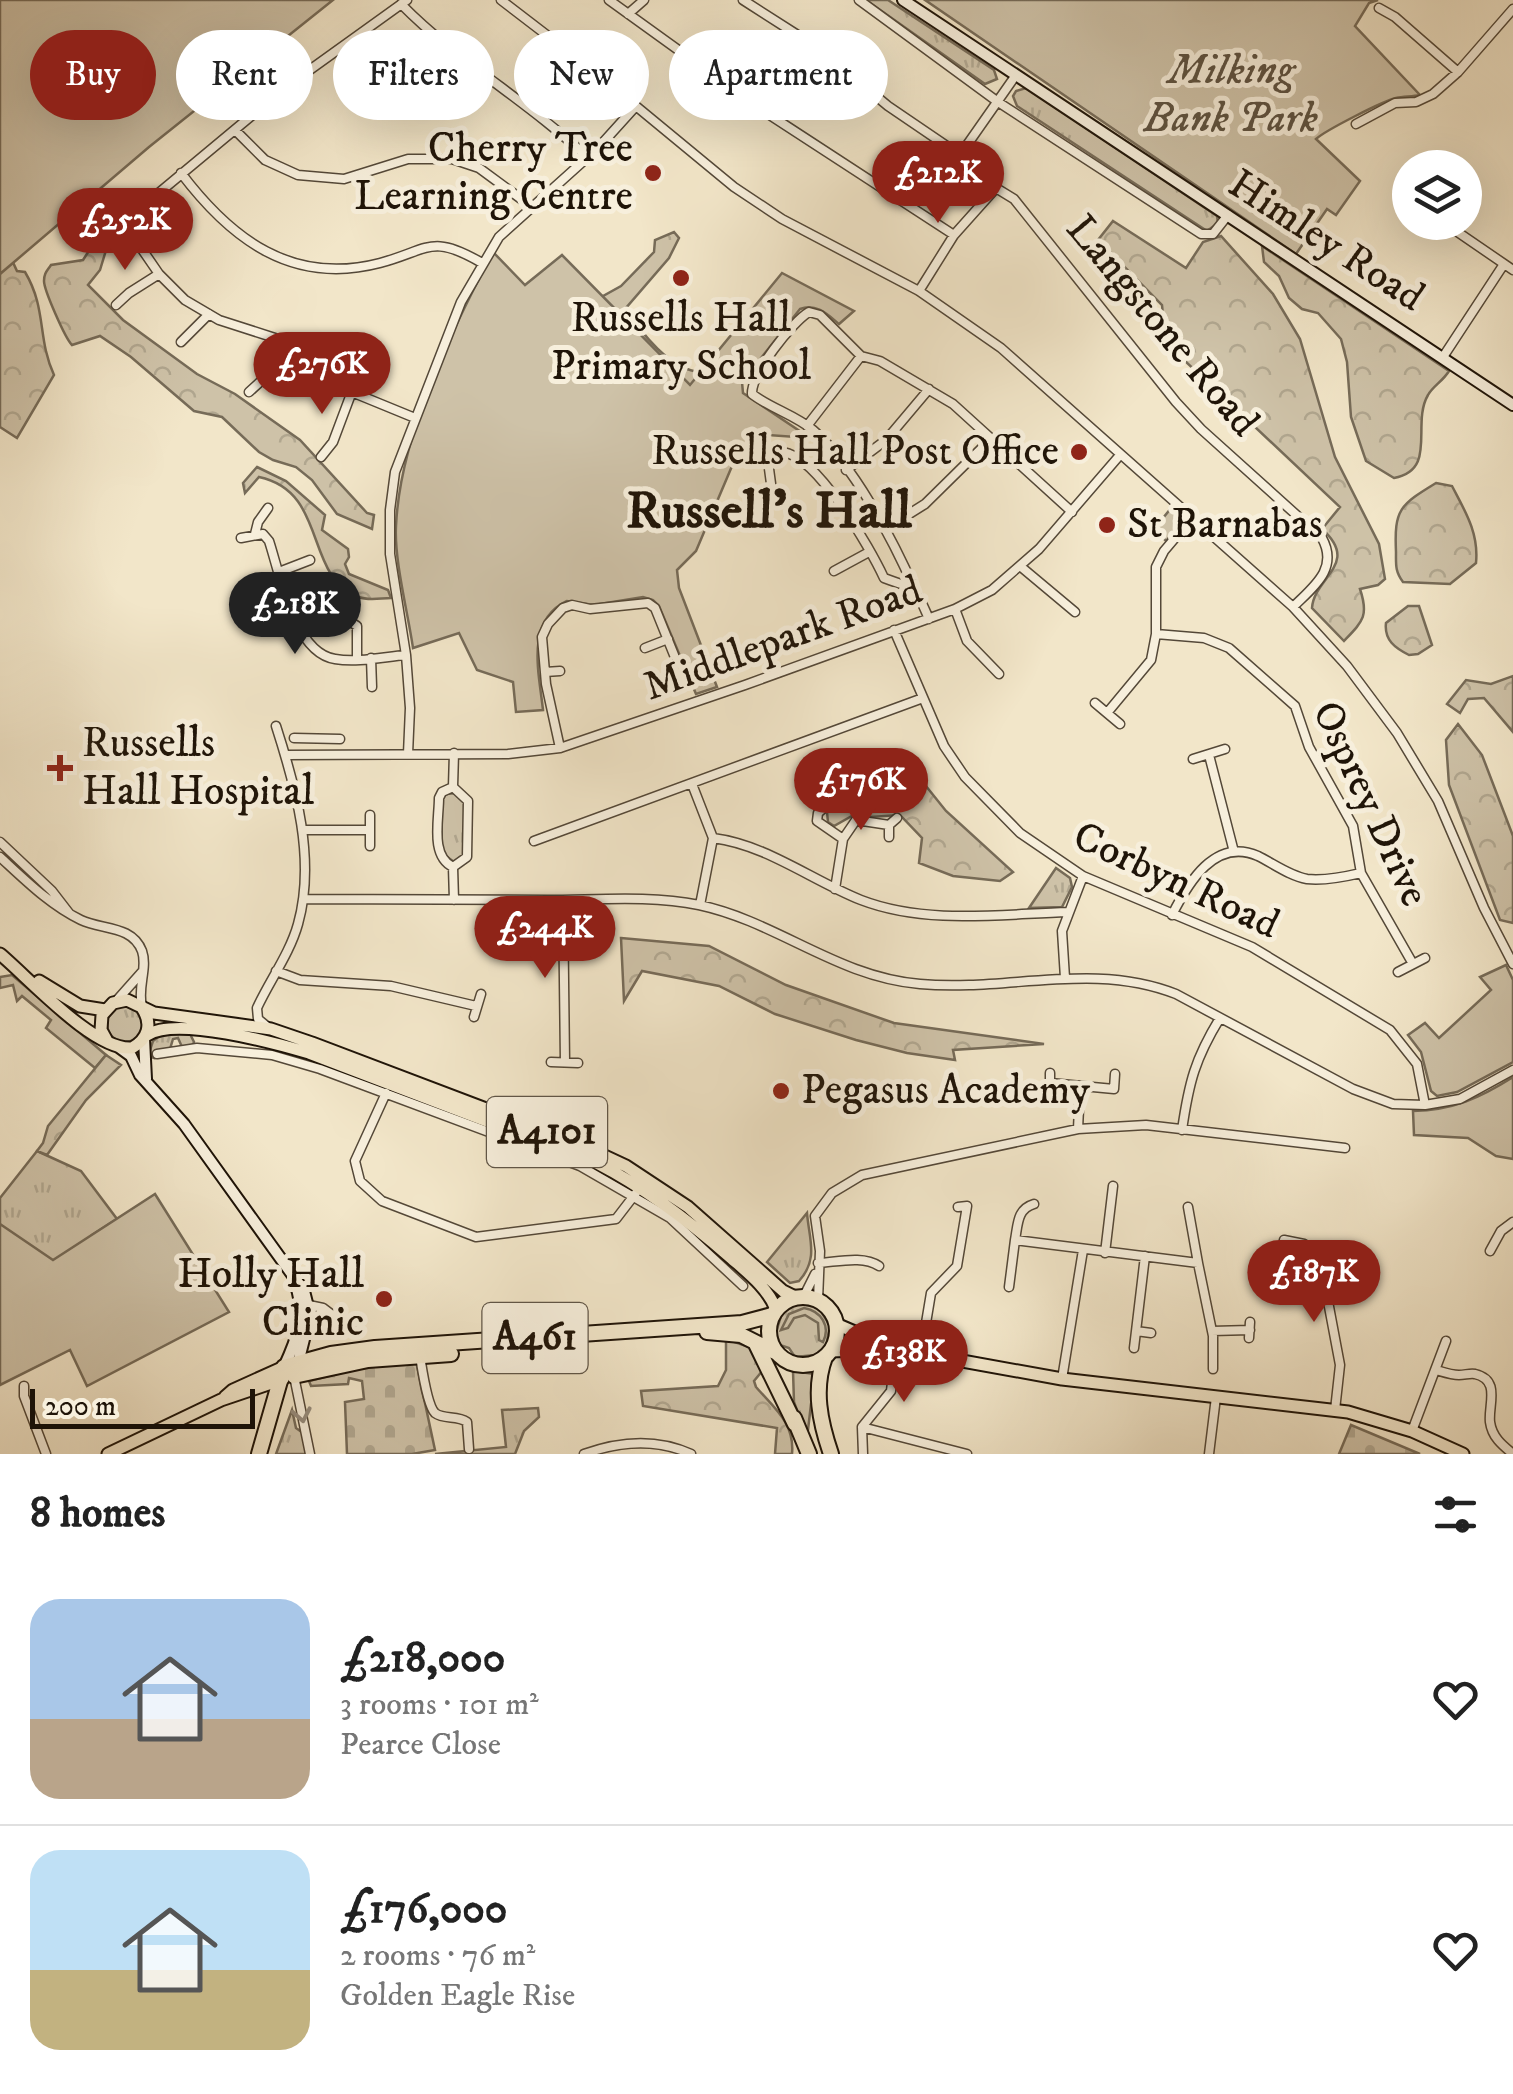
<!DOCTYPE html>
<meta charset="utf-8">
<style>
:root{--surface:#fff;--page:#f6f6f6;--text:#222;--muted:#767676;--line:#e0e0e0;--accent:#8f2418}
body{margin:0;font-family:"IM FELL DW Pica",serif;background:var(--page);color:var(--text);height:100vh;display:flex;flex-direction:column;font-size:38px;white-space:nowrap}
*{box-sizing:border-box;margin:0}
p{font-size:32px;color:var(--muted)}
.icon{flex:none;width:55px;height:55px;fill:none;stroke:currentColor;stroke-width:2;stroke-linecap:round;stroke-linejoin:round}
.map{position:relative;height:1454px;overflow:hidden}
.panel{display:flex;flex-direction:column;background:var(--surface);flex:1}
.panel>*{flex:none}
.banner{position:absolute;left:30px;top:30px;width:1000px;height:90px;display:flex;gap:20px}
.controls{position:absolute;left:1392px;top:150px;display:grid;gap:20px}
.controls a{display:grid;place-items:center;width:90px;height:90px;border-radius:50%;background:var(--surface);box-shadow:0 10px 40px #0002;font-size:50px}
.scale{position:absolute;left:30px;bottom:25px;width:225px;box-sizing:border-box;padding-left:10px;border:5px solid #1f1408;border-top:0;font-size:28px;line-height:35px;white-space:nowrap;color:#1f1408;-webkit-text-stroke:8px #f7efdc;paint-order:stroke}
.price{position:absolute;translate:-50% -85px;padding:0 22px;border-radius:35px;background:var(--accent);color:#fff;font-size:32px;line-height:65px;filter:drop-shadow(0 2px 5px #0008)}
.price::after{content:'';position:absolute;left:50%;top:60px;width:30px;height:22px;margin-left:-15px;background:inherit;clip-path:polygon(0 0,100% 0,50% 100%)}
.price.active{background:#222;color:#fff}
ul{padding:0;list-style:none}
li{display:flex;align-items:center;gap:30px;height:250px;padding:0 30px}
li+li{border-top:2px solid var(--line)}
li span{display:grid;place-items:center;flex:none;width:280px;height:200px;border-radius:30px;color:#555}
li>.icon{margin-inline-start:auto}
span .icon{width:120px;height:120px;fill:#fffc;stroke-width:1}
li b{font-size:42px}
h2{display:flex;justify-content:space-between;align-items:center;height:120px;padding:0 30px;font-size:42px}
.tag{padding:0 35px;border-radius:45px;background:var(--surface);box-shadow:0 10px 40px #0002;font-size:35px;line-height:90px}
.tag.active{background:var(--accent);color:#fff}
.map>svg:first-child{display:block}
.grass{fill:url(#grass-tufts);stroke:#766b58;stroke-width:2.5}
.forest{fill:url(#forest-crowns);stroke:#766b58;stroke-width:2.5}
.cemetery{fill:url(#cemetery-stones);stroke:#766b58;stroke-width:2.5}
.green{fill:#cec2a8;stroke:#766b58;stroke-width:2.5}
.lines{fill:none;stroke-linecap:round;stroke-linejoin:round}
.street-casing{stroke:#544838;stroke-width:11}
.secondary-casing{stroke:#1f1408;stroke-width:14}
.primary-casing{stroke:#1f1408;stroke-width:15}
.highway-casing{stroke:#1f1408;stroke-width:18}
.street{stroke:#f7efdc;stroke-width:8}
.secondary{stroke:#f7efdc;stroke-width:10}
.primary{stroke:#f2e6c9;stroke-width:11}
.highway{stroke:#f2e6c9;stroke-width:14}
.oneway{stroke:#968c7d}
.poi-dot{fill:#8f2418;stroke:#f7efdc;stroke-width:4}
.labels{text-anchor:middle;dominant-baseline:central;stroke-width:10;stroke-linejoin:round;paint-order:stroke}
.shield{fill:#f7efdc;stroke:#605648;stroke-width:2.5}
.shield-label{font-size:40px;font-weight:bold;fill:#1f1408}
.park-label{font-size:42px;font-style:italic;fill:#5c5140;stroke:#f7efdc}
.poi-label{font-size:42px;fill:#1f1408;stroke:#f7efdc;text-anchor:end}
.street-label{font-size:42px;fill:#1f1408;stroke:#f7efdc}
.district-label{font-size:52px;font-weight:bold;fill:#1f1408;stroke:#f7efdc}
</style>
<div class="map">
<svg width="1513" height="1454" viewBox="0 0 1513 1454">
<defs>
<pattern id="grass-tufts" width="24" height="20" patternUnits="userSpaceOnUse" patternTransform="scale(2.5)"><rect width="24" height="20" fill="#cec2a8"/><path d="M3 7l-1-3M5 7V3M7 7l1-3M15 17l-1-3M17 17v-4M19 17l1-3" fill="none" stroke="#b0a68f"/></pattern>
<pattern id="forest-crowns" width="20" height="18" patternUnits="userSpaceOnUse" patternTransform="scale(2.5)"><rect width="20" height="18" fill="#cec2a8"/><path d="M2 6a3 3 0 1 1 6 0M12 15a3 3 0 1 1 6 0" fill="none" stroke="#b0a68f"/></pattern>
<pattern id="cemetery-stones" width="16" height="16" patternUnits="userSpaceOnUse" patternTransform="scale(2.5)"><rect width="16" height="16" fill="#cec2a8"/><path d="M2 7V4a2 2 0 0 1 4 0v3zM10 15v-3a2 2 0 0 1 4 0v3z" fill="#b0a68f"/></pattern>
</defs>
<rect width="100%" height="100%" fill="#f2e6c9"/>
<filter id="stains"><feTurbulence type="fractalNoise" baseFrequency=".002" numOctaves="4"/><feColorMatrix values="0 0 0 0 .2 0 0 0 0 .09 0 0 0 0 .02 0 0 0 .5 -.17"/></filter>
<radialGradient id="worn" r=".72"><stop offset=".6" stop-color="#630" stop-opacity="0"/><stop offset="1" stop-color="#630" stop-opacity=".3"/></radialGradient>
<path class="grass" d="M866,0h22l106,70 3,9 -12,5z
M1026,88l191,128 1,7 -11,8 -190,-125 -4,-10 3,-5z
M1172,507l7,7v12l-13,15 -12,-12z
M457,793l8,10 -1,53 -10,6 -12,-9 -1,-53 5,-6z
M1056,868l14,10 2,9 -10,20 -33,1z
M12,975l94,80 -11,13 -49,-40 5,-8 -29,-24 -5,5 -4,-16 -13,3v-11z
M107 1024a18 18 0 1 1 36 0a18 18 0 1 1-36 0Z
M163,1033l27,1 4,8 -2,4 -10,1 -4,-9 -5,1 -3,10 -16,3v6l-6,-2 5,-15z
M37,1151l44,20 36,48 -25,16 9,23 -101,27v-87z
M807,1213c2,26 12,46 -8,68l-9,2 -23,-21z
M799,1303l20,5 11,18 -4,20 -11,9 -20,2 -6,-9 -9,-3 -4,-13 6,-19z
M793,1371l21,3v28l-3,2 -3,26 -3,2 -11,-30z
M538,1408l1,9 -15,14 -9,23h-80l71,-7 -4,-37z
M292,1410l4,18 7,5 4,21h-31z"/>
<path class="forest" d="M0,153l80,49 30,35 -10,33 -12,15 35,35 74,54 38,20 65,46 67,73 7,2 -2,14 -35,-15 -25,-34 -16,-13 -23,-7 -14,-8 -37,-35 -28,-6 -63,-54 -31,-21 -28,9c-7,-7 -28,-55 -28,-64 0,-8 3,-10 7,-16l32,-5 9,-14 -4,-10 -27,-18 -50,40 6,13 8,1c22,37 12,66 29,103l-37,63 -17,-11z
M1113,221l73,47 17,-26 18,-6 52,58 27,45 35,118 44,87 6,35 -7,6 -18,4c9,27 3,32 -16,52l-32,-33c2,-31 49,-44 10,-79l18,-22 -154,-145 -21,-27 -3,-30 -64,-65z
M674,232l5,6 -10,20 -43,50c14,24 45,63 75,64l8,22 -239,-99 133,1 18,-10 33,-34 1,-12z
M1262,246l187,125c-6,10 -16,15 -21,24 -17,29 10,75 -34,83l-28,-17 -15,-44 -4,-55 -6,-23 -23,-26 -16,-4 -13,-11 -10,-22 -15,-14z
M257,467l29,14 39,34 -3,15 26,19 1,8 -4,7 4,10 39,16 3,8c-10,0 -23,3 -32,-1 -56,-20 -30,-105 -100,-120l-14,16 -2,-10z
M1436,483l16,3c13,25 27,47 24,77l-26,21 -47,-2c-8,-11 -7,-17 -7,-30 -2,-43 4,-47 40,-69z
M1408,606h11l13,39 -14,9 -9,1c-14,-7 -25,-15 -23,-32z
M1513,676v56l-29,-34 -16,1 -8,14 -13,-9 19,-24 25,4z
M1458,724l24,31 31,81v87l-13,-3 -51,-135 -3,-45z
M897,750l49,61 67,61 -13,9 -47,-5 -34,-13 3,-25 -22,-23 -30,2 -13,-4 -23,13 -6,-4 -1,-10 7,-6 66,-23 -14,-30z
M621,938l88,8 77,39 108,38 150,21 -91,6 2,10 -48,-7 -51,-13 -81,-26 -56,-28 -77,-15 -18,30z
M106,1055l15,10 -35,35 -39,55 -10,-4 6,-8 5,-17z
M726,1339l26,9 11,22 -9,11 2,6c18,21 39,36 36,67h-17l2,-26 -134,-22 -2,-15 77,-5 8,-16z"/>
<path class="cemetery" d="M416,1361l19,89 -23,4h-65l-2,-52 19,-3 -2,-18 -13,-3 -1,6 -37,2 -2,-5 59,-15z
M1351,1425l69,29h-81z"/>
<path class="green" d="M0,0h333l-184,147 -149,127z
M925,0h453l-9,3 -14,23 65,69c-8,2 -16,1 -24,3 -13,3 -70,32 -80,41l44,42 -24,34 -9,-6 -31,45z
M493,252l32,33 37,-30 128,130 92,-112 72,38 -15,13c-12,-10 -23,-21 -39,-15l-58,73 1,11 67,45 -42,-3 -30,17 -42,99 -19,19 2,18 38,99 -21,7 -37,-88 -6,-6 -10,-3 -49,8 -27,-4c-42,20 -28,71 -24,109l-27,2 -3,-30 -36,-12 -18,-37 -46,15c-5,-35 -19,-88 -17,-122 4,-90 55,-195 97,-274z
M1506,965l7,15v82l-56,30 -20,4 -6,-5 -10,-39 -13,-17 17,-12 14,15 52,-48 -11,-13z
M1513,1077v82l-17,-3 -28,-18 -54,-3 -1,-24c40,-1 67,-13 100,-34z
M155,1194l74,118 -142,74 -17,-36 -70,35v-161l53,36z
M804,1308c17,3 27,18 19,34l-4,-2 -1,-17 -13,-8 -11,3 -6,10 -7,2 8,-16z"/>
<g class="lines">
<defs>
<path id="street" d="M501,0l90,69 143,118 48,32 137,72 82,57 292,259 54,59 50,67 41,68 46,107 29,56
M609,0l147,106 198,129
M743,0l75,48 70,58 72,49 32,25 4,8 18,11 162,203 25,27 121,109c17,31 -9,49 -29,69
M859,0l139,102 203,132h12l15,-19
M401,4c57,58 128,98 187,154
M1379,8l16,9 63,55
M628,14l16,-14
M1356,124l39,-21 21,-1 17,-8 25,-22 55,-63
M235,130l30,30 33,15 46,4 64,-20h44l27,9 53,39
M960,155l56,-80
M181,173c50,66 111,113 199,90 49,-13 51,-30 102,0
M1401,194l9,6
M1443,222l70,48
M124,223l35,51 26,26 34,20 56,18 57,46 83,34
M113,231l173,-144 121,-87
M919,291l35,-56 42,-47
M116,305l13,-12 30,-19
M181,342l28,-28
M1443,357l61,-93
M249,392l23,-21 16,-25
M807,426l54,-70
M321,457l12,-15 18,-48
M846,470l40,-30 43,-51
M772,491l-5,-37c5,-1 11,-3 16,-2 35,5 87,96 101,126 34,13 29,4 45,41
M885,529l40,-25 66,-65
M255,534l3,-12 10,-14
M241,538l22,-4 6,7c11,33 25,112 66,118 22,4 48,-2 71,-4
M1020,566l55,46
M834,571l35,-19
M279,572l31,-12
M914,588c-21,-48 -61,-124 -101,-158 -18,-15 -43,-22 -61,-36 -1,-20 40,-72 57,-82l11,3 41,41 19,5 73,43 119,108
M955,609l12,32 32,33
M343,617l14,9v33
M894,630l50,116 21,31 55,56 63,43 169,71 138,83 27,34 8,41
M1156,634l48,4 25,10 66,58 14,41 44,79 8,47 52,91
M645,648l23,-9
M371,658l1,29
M545,672l15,-1
M1095,703l25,21
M1107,713l44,-53 5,-26v-67l8,-16 28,-33
M294,738l46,1
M560,748l-14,-64 -4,-47 6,-13 15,-16 9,-3 18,4 58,-6 7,5 19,47
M408,754l2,-46 -4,-53 -16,-101v-44l5,-38 66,-170 38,-65 99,-89 38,-42
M285,755l223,-1 52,-6 185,-63 210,-76 37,-19 47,-41 81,-94
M1209,755l25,97
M1193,759l32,-10
M849,772l7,21
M692,784l21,54 -13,67
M302,830h68
M889,837v-12l8,-7
M713,838c54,7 98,42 148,62 65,25 140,14 207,12
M843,839l13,-19 33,5
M534,841l389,-143
M0,842l52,49 17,22
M370,846v-31
M0,857c25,23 50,48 81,63 21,10 51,5 61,31 6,17 -5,37 0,55
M453,867c-23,-11 -14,-47 -14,-69l3,-6 11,-5
M835,889l8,-50 -26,-18 1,-8 14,-12 37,-12
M304,899c81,1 162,1 243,1 50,0 103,-5 152,5 79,17 138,72 221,79 86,8 173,-23 256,10l177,95 40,15 32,1 35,-6 53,-29
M454,900l-1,-33 14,-10 1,-56 -15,-14 1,-34
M563,900l2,162
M1172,915c16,-32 43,-78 86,-59 16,8 32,20 49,23 18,2 37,-2 54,-6
M276,971l24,9 91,6 85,20
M1398,972l27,-14
M1065,978l-3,-47 21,-55
M118,999l24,-27
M474,1017l7,-23
M269,1028l-11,-9 -1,-11c13,-28 33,-55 41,-84 18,-64 -2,-136 -22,-198
M157,1054l40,-6 75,7 48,14 260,97 90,52 73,68
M551,1062l27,1
M1050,1073v10l64,6 1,-15
M386,1093l-31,68 5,20 22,20 94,36 140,-18 20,-26
M1078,1129l2,-42
M1182,1130c7,-48 13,-71 38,-112
M1188,1207l10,56
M1015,1240c3,-16 2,-31 19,-36
M1284,1240l20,4 8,7 15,45 13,69 -5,45
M1490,1251l11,-20 12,-9
M1105,1253l8,-67
M818,1263c19,-1 45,-8 61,3
M1009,1287l6,-47 183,23 15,73v33
M804,1296l11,-22
M818,1300l2,-49 -5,-35 17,-23 30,-18 216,-46 68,-4 199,23
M304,1304l19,4 29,22
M1136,1331l15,2
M1212,1331l38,-1
M1249,1338l1,-16
M1134,1348l11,-92
M921,1353l10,-60 26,-27 10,-60 -9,1
M420,1356c2,12 7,49 15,57 9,7 22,2 32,9l2,27
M1436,1370c7,2 16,5 23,5 6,0 11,-2 16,-1 26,6 13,31 15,48 2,15 12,23 23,32
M294,1376l16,78
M1062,1379l21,-129
M24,1386v10l22,58
M862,1427l105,27
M1412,1431l34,-90
M584,1454c36,-13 72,-16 107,0
M863,1454l-1,-27 29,-36 5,-42
M1209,1454l7,-57"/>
<path id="secondary" d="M903,0l610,405
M144,1039l2,40
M120,1048l11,8 9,19 44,49 120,167 6,24 -12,48
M284,1367c13,-28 22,-51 12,-81"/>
<path id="primary" d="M0,954c29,24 94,97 132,94 16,-9 21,-24 10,-40
M39,981l41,25 25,4
M147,1035c30,-19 128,8 162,18l288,110c50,26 91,57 133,94 18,16 37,30 46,52
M107,1041l-6,-11 1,-15 11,-12 14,-3 27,13 117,16 41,14 269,102 45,21 62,41 95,84 12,6
M836,1324l51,22
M830,1351l66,-2 166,30 286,33 64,19 51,23
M225,1397l8,-7 51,-23
M108,1454l113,-54 62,-21"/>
<path id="highway" d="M769 1331a34 34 0 1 1 68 0a34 34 0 1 1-68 0Z
M707,1332l34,3 36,18
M756,1344l39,80
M825,1357c-12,32 -5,65 6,97
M294,1376l74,-16 83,-6
M794,1418l15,36
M259,1454l25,-87 47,-13 44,-6 367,-25 30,-8"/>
</defs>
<use href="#street" class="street-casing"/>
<use href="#secondary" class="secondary-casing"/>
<use href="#primary" class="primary-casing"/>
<use href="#highway" class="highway-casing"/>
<use href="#street" class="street"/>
<use href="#secondary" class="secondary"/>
<use href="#primary" class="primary"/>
<use href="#highway" class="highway"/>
</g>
<defs><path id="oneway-chevron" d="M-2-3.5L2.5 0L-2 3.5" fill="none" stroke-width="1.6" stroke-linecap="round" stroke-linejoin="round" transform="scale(2.5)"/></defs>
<use class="oneway" href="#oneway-chevron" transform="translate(302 1415) rotate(79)"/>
<g class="poi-dot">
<circle cx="653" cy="173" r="10"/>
<circle cx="681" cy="278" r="10"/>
<circle cx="1079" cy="452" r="10"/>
<circle cx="1107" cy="525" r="10"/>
<path d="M55 753h10v10h10v10h-10v10h-10v-10h-10v-10h10z"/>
<circle cx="781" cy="1091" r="10"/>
<circle cx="384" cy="1299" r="10"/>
</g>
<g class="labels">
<g class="shield">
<rect x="487" y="1097" width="120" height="70" rx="8"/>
<rect x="482.5" y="1303" width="105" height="70" rx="8"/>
</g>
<g class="shield-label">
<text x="547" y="1132">A4101</text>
<text x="535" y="1338">A461</text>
</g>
<g class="park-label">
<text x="1231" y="71">Milking<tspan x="1231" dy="48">Bank Park</tspan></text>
</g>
<g class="poi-label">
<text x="633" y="149">Cherry Tree<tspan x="633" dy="48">Learning Centre</tspan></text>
<text x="681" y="319" text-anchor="middle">Russells Hall<tspan x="681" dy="48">Primary School</tspan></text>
<text x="1059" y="452">Russells Hall Post Office</text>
<text x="1127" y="525" text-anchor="start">St Barnabas</text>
<text x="82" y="744" text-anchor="start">Russells<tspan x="82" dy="48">Hall Hospital</tspan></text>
<text x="801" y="1091" text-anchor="start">Pegasus Academy</text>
<text x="364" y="1275">Holly Hall<tspan x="364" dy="48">Clinic</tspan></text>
</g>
<g class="street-label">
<text transform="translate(1326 241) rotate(33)">Himley Road</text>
<text transform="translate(1162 326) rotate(50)">Langstone Road</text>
<text transform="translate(783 639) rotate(-20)">Middlepark Road</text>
<text transform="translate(1370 804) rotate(65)">Osprey Drive</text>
<text transform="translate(1176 881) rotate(25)">Corbyn Road</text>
</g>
<g class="district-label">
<text x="769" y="512">Russell's Hall</text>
</g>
</g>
<rect width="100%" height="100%" filter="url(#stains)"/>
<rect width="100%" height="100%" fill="url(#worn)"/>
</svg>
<div class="controls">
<a><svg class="icon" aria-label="layers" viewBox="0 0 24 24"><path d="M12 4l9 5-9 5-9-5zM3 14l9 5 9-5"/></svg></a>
</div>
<div class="scale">200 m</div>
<b class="price" style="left:938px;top:226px">£212K</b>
<b class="price" style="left:125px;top:273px">£252K</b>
<b class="price" style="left:322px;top:417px">£276K</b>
<b class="price active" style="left:295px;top:657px">£218K</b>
<b class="price" style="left:861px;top:833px">£176K</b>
<b class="price" style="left:545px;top:981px">£244K</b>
<b class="price" style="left:1314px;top:1325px">£187K</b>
<b class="price" style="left:904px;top:1405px">£138K</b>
<div class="banner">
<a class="tag active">Buy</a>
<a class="tag">Rent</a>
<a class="tag">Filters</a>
<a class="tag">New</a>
<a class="tag">Apartment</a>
</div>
</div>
<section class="panel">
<h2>8 homes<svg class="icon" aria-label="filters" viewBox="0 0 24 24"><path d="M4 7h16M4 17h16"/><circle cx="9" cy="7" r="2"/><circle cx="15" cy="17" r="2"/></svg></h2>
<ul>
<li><span style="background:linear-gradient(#a9c7e8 60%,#b9a48a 0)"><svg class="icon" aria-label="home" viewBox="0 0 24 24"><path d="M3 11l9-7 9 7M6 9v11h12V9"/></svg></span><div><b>£218,000</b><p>3 rooms · 101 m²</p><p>Pearce Close</p></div><svg class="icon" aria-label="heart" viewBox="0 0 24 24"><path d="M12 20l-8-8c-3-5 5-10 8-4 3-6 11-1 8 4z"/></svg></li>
<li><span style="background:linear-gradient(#bfe0f5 60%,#c2b280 0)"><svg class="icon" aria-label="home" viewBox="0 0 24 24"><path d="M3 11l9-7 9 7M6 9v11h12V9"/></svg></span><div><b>£176,000</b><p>2 rooms · 76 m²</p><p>Golden Eagle Rise</p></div><svg class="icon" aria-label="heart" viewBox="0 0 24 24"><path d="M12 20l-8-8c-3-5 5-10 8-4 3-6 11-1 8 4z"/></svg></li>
</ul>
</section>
